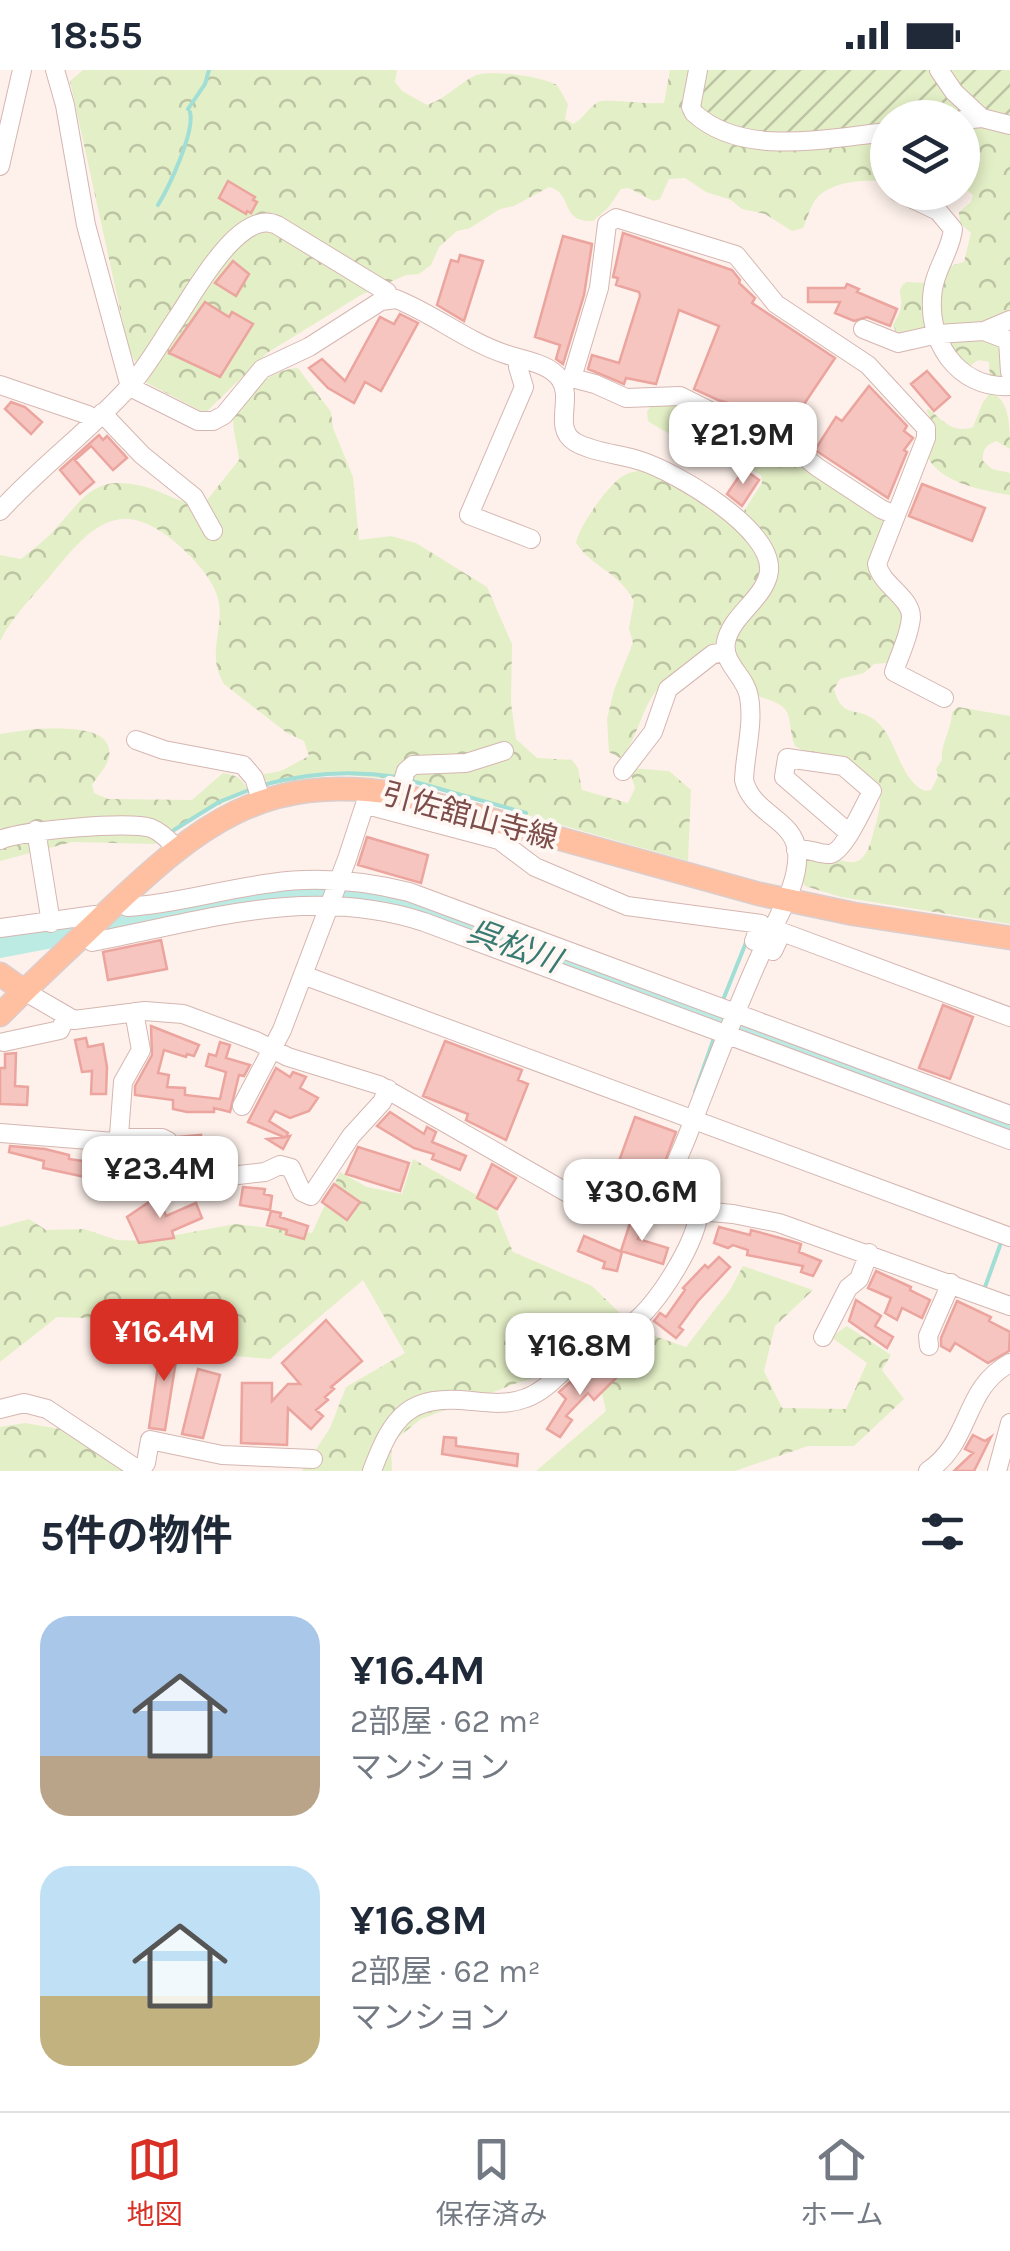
<!DOCTYPE html>
<html lang="ja">
<meta charset="utf-8">
<style>
:root{--surface:#fff;--page:#f6f6f7;--text:#1f2937;--muted:#747a83;--line:#e0e1e3;--accent:#d93025}
body{margin:0;font-family:Karla,"Noto Sans JP",sans-serif;background:var(--page);color:var(--text);height:100vh;display:flex;flex-direction:column;font-size:38px;white-space:nowrap}
*{box-sizing:border-box;margin:0}
p{font-size:32px;color:var(--muted)}
.icon{flex:none;width:55px;height:55px;fill:none;stroke:currentColor;stroke-width:2;stroke-linecap:round;stroke-linejoin:round}
.map{position:relative;height:1401px;overflow:hidden}
.panel{display:flex;flex-direction:column;background:var(--surface);flex:1}
.panel>*{flex:none}
.controls{position:absolute;left:870px;top:30px;display:grid;gap:20px}
.controls a{display:grid;place-items:center;width:110px;height:110px;border-radius:50%;background:var(--surface);box-shadow:0 5px 15px #0003;font-size:50px}
.price{position:absolute;translate:-50% -85px;padding:0 22px;border-radius:20px;background:#fff;color:#222;font-size:32px;line-height:65px;filter:drop-shadow(0 2px 5px #0008)}
.price::after{content:'';position:absolute;left:50%;top:60px;width:30px;height:22px;margin-left:-15px;background:inherit;clip-path:polygon(0 0,100% 0,50% 100%)}
.price.selected{background:var(--accent);color:#fff}
ul{padding:0;list-style:none}
li{display:flex;align-items:center;gap:30px;height:250px;padding:0 40px}
li span{display:grid;place-items:center;flex:none;width:280px;height:200px;border-radius:30px;color:#555}
li>.icon{margin-inline-start:auto}
span .icon{width:120px;height:120px;fill:#fffc;stroke-width:1}
li b{font-size:42px}
h2{display:flex;justify-content:space-between;align-items:center;height:120px;padding:0 40px;font-size:42px}
.status{display:flex;justify-content:space-between;align-items:center;height:70px;padding:0 50px;background:var(--surface);direction:ltr}
.status svg{height:28px;fill:currentColor}
.tabs{display:flex;justify-content:space-around;align-items:center;height:140px;border-top:2px solid var(--line);background:var(--surface);font-size:28px;color:var(--muted)}
.tabs a{display:grid;justify-items:center;gap:5px}
.tabs .selected{color:var(--accent)}
.map>svg:first-child{display:block}
.forest{fill:url(#forest-crowns)}
.garden{fill:url(#garden-furrows)}
.lines{fill:none;stroke-linecap:round;stroke-linejoin:round}
.stream{stroke:#a1ded5;stroke-width:4}
.river{stroke:#bcebe4;stroke-width:22}
.building{fill:#f6c5bf;stroke:#eba49e;stroke-width:2.5}
.minor-casing{stroke:#d5b6b1;stroke-width:20}
.major-casing{stroke:#dbcdcc;stroke-width:25}
.minor{stroke:#fff;stroke-width:18}
.major{stroke:#ffc0a1;stroke-width:22}
.labels{text-anchor:middle;dominant-baseline:central;stroke-width:8;stroke-linejoin:round;paint-order:stroke}
.street-label{font-size:30px;fill:#7d4d4a;stroke:#fff7f3}
.water-label{font-size:32px;font-style:italic;fill:#387b72;stroke:#fff7f3}
</style>
<div class="status"><b>18:55</b><svg viewBox="0 0 49 12"><path d="M0 12V9h3v3zM5 12V6h3v6zM10 12V3h3v9zM15 12V0h3v12zM26 1h20v11H26zM47 4h2v5h-2z"/></svg></div>
<div class="map">
<svg width="1010" height="1401" viewBox="0 0 1010 1401">
<defs>
<pattern id="forest-crowns" width="20" height="18" patternUnits="userSpaceOnUse" patternTransform="scale(2.5)"><rect width="20" height="18" fill="#e3efc6"/><path d="M2 6a3 3 0 1 1 6 0M12 15a3 3 0 1 1 6 0" fill="none" stroke="#bdc4a3"/></pattern>
<pattern id="garden-furrows" width="10" height="10" patternUnits="userSpaceOnUse" patternTransform="scale(2.5)"><rect width="10" height="10" fill="#e3efc6"/><path d="M-1 1l2-2M0 10L10 0M9 11l2-2" fill="none" stroke="#bdc4a3"/></pattern>
</defs>
<rect width="100%" height="100%" fill="#fef1eb"/>
<path class="forest" d="M83,0h314l-2,12 7,9 25,14c20,-7 31,-21 49,-30 17,-5 64,1 81,10l11,19 -3,15 8,5c10,-5 16,-17 25,-22 7,-4 51,3 66,1l6,-33h340v245l-27,11 -81,8 -6,-2 -3,-7c3,-6 8,-13 8,-19 2,-12 -6,-15 5,-24l26,1 15,-16 17,-5 7,-29 -11,-10 -1,-11 12,-10 2,-7 -10,-8 -1,-69h-74l-1,64c-20,-3 -55,-1 -70,16 -7,7 -9,20 -14,30l-11,3 -27,-17 -23,-5 -11,-9 -25,-8 -21,-14 -16,1 -9,20 -7,2 -24,-13 -8,1 -13,19 -15,13c-34,2 -19,-28 -44,-34l-35,19 -14,3 -30,19 -13,3 -18,16 -8,18 -12,9 -13,1 -45,20 -94,58 -62,60 -58,-30 -18,-33 -59,-269z
M983,265l18,11 3,33 -14,-1 -1,-16 -11,-2 -11,8 -18,-23 2,-5z
M298,298l33,44 2,16 20,49 6,63 32,-4 25,7 71,44 25,57 -1,59 5,36 21,19 35,2 6,8 4,22 46,13 7,-15 -6,-20 40,3 22,19 -3,71 -284,-81 -69,-6 -58,10 -13,-4v-6l17,-3 28,-15 -5,-15 -17,-8 -63,-49c-21,-34 7,-62 -10,-96 -9,-18 -24,-33 -39,-46 -57,-48 -86,-13 -124,33 -20,24 -36,38 -51,66v-86l21,4c12,-10 26,-20 36,-32 28,-31 38,-52 85,-41 20,5 41,19 61,19l36,-45c-1,-13 -6,-28 -6,-40 1,-27 42,-51 65,-52z
M990,323c20,4 20,36 20,56l-14,-8c-10,4 -14,9 -13,20l9,8 18,4v22c-26,-4 -73,-13 -83,-40l9,-27 -10,-18 3,-1c14,12 24,25 44,18l10,-25z
M664,331l85,24 138,95 -12,39 12,30 19,29 -11,39 -8,6 -13,1 -10,9 -24,6 -6,10c8,31 23,17 41,31 23,18 23,59 50,71l6,-1 7,-13 -2,-8 6,-9c-2,-15 10,-31 10,-48l6,-5 52,9v208l-169,-27 -36,-11 -3,-6 6,-22c31,-10 52,28 65,-24 4,-14 8,-27 7,-41l-85,-47c-10,-26 4,-39 -35,-49l-22,-34 -7,-19 39,-60 -26,-73 18,-28 -1,-8c-35,-22 -79,-30 -113,-54l-1,-9 5,-8z
M648,400l15,5 87,62 15,36 -45,72 -54,40c-23,7 -26,55 -46,73l-11,-6 -2,-33 7,-29 19,-47 -4,-15 5,-27c-16,-30 -40,-32 -58,-58 3,-17 32,-58 47,-67 8,-5 16,-5 25,-6z
M34,659c20,0 81,-6 75,28 -2,10 -12,19 -17,28l2,8 14,6 84,1 31,-27c14,2 20,6 25,19l-45,20 -48,32 -83,-2 -72,19v-127z
M413,1089l81,46 19,47 79,34 45,44 49,17 44,-57 13,-24 70,24 -38,36 -11,45 18,37 64,1 21,-46 -36,-26 16,-11 44,29 -9,15 22,29 -50,47h-46l-73,25h-199l70,-60 -12,-51 -77,23 -96,36 -30,24 1,28h-90l28,-43 16,-41 59,-34 -42,-73 -93,79 -60,-5 -50,-24 -52,-11 -51,-2 -57,45v-135l29,-8 17,11 38,-1 33,11 27,1 91,-17 77,9 28,-61 27,15 35,7z
M25,1353l58,10 40,38h-123v-44z"/>
<path class="garden" d="M702,0h233l30,38 -9,10h-68l-1,11 -127,7 -63,-25z
M943,0h67v50l-22,-6z"/>
<g class="lines">
<path class="stream" d="M188,39l17,-25 4,-14
M158,135c11,-18 37,-73 32,-93
M408,710l118,33
M263,715c44,-12 88,-15 134,-8
M174,760l45,-28 30,-12
M723,930l24,-60
M695,1022l19,-54
M985,1217l17,-47"/>
<path class="river" d="M0,877l272,-52c54,-6 104,-1 156,16l582,217"/>
</g>
<path class="building" d="M228,111l27,16 -2,3 4,2 -6,11 -4,-2 -1,3 -27,-16z
M623,163l109,37 8,10 -1,3 16,15 -3,5 83,55 -47,70 -15,-11 -55,-17 -24,-11 25,-63 -40,-16 -23,74 -30,-6 -2,6 -36,-15 4,-14 27,8 21,-67 -1,-4 -23,-7 2,-7 -5,-1z
M563,166l29,8 -8,51 -21,69 -7,-5 4,-14 -25,-8z
M460,185l23,6 -19,60 -27,-16 14,-45 7,2z
M233,191l16,13 -13,22 -21,-13z
M847,214l12,5 -2,3 40,17 -7,17 -23,-9 -13,4 -19,-8 5,-11h-32v-14h37z
M205,232l24,15 3,-5 21,12 -33,53 -51,-24z
M400,244l18,9 -37,68 -16,-9 -11,21 -26,-15 -19,-20 13,-9 23,22 35,-64 14,7z
M927,301l23,26 -16,14 -23,-27z
M869,316l38,40 -3,5 9,7 -9,12 3,2 -19,46 -73,-48 21,-33 6,4z
M11,332l14,5 17,15 -11,12 -26,-25z
M99,365l4,5 4,-4 20,22 -14,12 -22,-24 -16,14 19,22 -14,12 -20,-24z
M744,399l15,11 -17,26 -15,-12z
M922,414l63,24 -13,33 -63,-25z
M367,767l61,18 -7,28 -63,-18z
M161,870l6,29 -59,11 -5,-28z
M943,935l30,12 -23,62 -31,-11z
M151,956l48,19 -5,11 -7,-2 -1,3 -22,-7 -6,23 11,2 -2,12 18,1v7l35,4 6,-27 -20,-6 3,-12 7,2 4,-14 10,3 -4,13 24,7 -6,11 -5,-1 -9,37 -16,-4v4h-27l-14,-3v-9l-38,-5v-9l17,-31z
M86,968l2,9 15,-3 4,23 -1,27h-15l1,-23 -10,1 -7,-32z
M445,971l77,29 -4,10 10,4 -22,56 -40,-20 2,-6 -45,-18z
M16,983l-1,33 13,1 -1,18 -27,-1v-36h5v-14z
M276,998l14,9 3,-5 13,5 -6,11 18,10 -9,13 -19,7 -15,-7 -6,10 19,12 -2,4 4,-1 -7,13 -16,-10 17,-2 -36,-15z
M390,1042l34,22 3,-7 9,5 -4,10 34,14 -6,14 -28,-11 2,-5 -20,-6 -37,-22z
M635,1047l41,15 -23,62 -26,-2 -17,-6z
M201,1065l-2,38h-16l-4,-36z
M10,1076l35,3 24,6v4l41,6 -2,17 -65,-14 1,-7 -35,-9z
M358,1077l51,16 -9,28 -54,-17z
M126,1082l11,1 -1,16 21,-1 2,18 -29,2 -1,-18h-5z
M492,1094l24,14 -19,31 -20,-11z
M334,1114l26,18 -13,18 -25,-18z
M243,1117l22,2 -1,5 8,2 -2,14 -30,-5z
M158,1126l8,20 30,-13 6,15 -30,13 2,7 -35,5 -12,-26z
M271,1141l10,2 -1,4 28,9 -4,13 -18,-5 1,-4 -20,-5z
M632,1147l13,1 -7,21 30,9 -5,16 -42,-13z
M719,1157l31,8 1,-5 40,11 10,3 -2,8 22,9 -8,15 -12,-4 2,-6 -56,-11 1,-5 -15,-5 -5,3 -14,-5z
M584,1166l38,16 -5,19 -14,-3 2,-6 -27,-11z
M719,1187l11,10 -32,34 -19,26 4,3 -7,8 -22,-17 6,-8 6,4 19,-27 -2,-2 22,-23 3,3z
M876,1201l35,16 -1,3 20,10 -8,18 -20,-10 -5,12 -12,-7 6,-15 -23,-10z
M856,1230l25,16 -6,10 18,11 -6,11 -38,-27z
M957,1231l34,16 -2,4 21,11 -1,19 -21,12 -33,-20 -5,8 -9,-5v-8z
M326,1250l36,41 -31,26 3,2 -9,8 3,3 -12,10 7,6 -12,13 -23,-21 -1,37 -46,-2 1,-60h30v18l16,-17h12l-18,-21z
M162,1269l17,3 -14,88 -16,-2z
M603,1295l13,13 -22,22 -6,-7 -22,23 6,4 -12,17 -13,-8 19,-30 -7,-7 11,-10 8,8z
M198,1299l22,6 -17,63 -21,-4z
M973,1365l12,6 6,-4 -17,34h-20l19,-18 -8,-4z
M444,1367l12,1v8l62,8 -1,12 -75,-12z"/>
<g class="lines">
<defs>
<path id="minor" d="M55,0l10,35 21,120 44,162 68,34h15l11,-6 38,-46 47,-22 72,-46 15,-2c38,15 70,42 109,55 17,6 44,9 55,25 14,19 -8,49 15,63 19,11 46,12 66,19 35,11 132,68 128,110 -3,27 -38,44 -43,71 -4,22 20,34 23,55 5,26 -4,56 -5,83 8,34 50,39 53,71 3,32 -20,66 -32,94 -28,60 -51,122 -75,184 -9,25 -25,53 -27,80
M698,0l-7,37 3,6c49,45 134,25 194,19
M939,0l15,22 28,26
M962,50l20,-2 28,7
M0,96l22,-96
M898,122l40,19 15,18c-2,21 -17,39 -20,60 -8,51 24,100 77,97
M863,259l35,14 40,-9 46,-3 26,10
M984,261l26,-11
M1008,271l2,31
M520,289l-2,8 6,20 -55,128 62,24
M572,308l23,6 31,14 54,-2 30,15 59,18 48,38 64,42 14,6
M562,313l10,-5 27,-90 8,-64 9,-6 120,37 40,49 92,61 58,63v10l-49,126c4,21 34,33 34,53 -1,18 -12,39 -17,55l50,26
M0,315l88,30 5,6
M102,343l40,42 52,42 19,34
M0,441c40,-44 88,-79 128,-123 19,-20 33,-47 49,-70 17,-25 63,-111 100,-93l110,67 1,7
M136,670l28,10 79,15 11,13 8,24
M623,701l30,-39 15,-43 45,-35 13,-2
M399,724l7,-23 7,-6 53,-2 38,-12
M367,735l132,35 36,27 92,39 134,18 -7,17
M36,760l15,93
M0,770c22,-10 129,-19 151,-12 10,4 18,12 25,20
M796,780c14,-3 21,5 34,4 14,-2 35,-50 42,-63l-29,-25 -56,-8 -3,19 65,56
M120,830l7,7c49,-3 96,-18 145,-24 46,-7 92,-2 137,9l601,223
M0,858l95,-13 4,5
M84,864l8,8c114,-22 217,-57 332,-20l586,218
M773,881l9,-19 228,85
M303,905l707,262
M24,921l50,29 71,-9 38,3 73,27 32,16 91,28 201,115 153,14 46,9 231,83
M4,972l56,-12 6,-13
M242,1036l40,-76 65,-171 21,-64
M0,1063l114,9 5,-7 4,-53 18,-32 -7,-38
M119,1065l4,3h39l6,3 3,44 46,1 13,-10 35,-4 15,-7 11,3 11,24 9,4 40,-60 31,-34 6,-13
M823,1267l25,-49 11,-9 10,-26
M929,1276l-1,-10 23,-53
M0,1339l24,-6 23,6 93,62
M140,1401l6,-8 4,-23 72,15 91,4
M372,1401c21,-56 37,-77 100,-70 19,2 36,4 54,-3 22,-8 36,-28 54,-42 17,-13 37,-21 53,-33 25,-20 63,-79 66,-112
M928,1401c45,-31 34,-82 82,-108
M997,1401l13,-48"/>
<path id="major" d="M0,904l24,17
M0,945c35,-35 71,-68 106,-102 93,-88 156,-141 293,-119l360,100 95,20 156,24"/>
</defs>
<use href="#minor" class="minor-casing"/>
<use href="#major" class="major-casing"/>
<use href="#minor" class="minor"/>
<use href="#major" class="major"/>
</g>
<g class="labels">
<g class="street-label">
<text transform="translate(470 746) rotate(15)">引佐舘山寺線</text>
</g>
<g class="water-label">
<text transform="translate(514 876) rotate(20)">呉松川</text>
</g>
</g>
</svg>
<div class="controls">
<a><svg class="icon" aria-label="layers" viewBox="0 0 24 24"><path d="M12 4l9 5-9 5-9-5zM3 14l9 5 9-5"/></svg></a>
</div>
<b class="price" style="left:743px;top:417px">¥21.9M</b>
<b class="price" style="left:160px;top:1151px">¥23.4M</b>
<b class="price" style="left:642px;top:1174px">¥30.6M</b>
<b class="price selected" style="left:164px;top:1314px">¥16.4M</b>
<b class="price" style="left:580px;top:1328px">¥16.8M</b>
</div>
<section class="panel">
<h2>5件の物件<svg class="icon" aria-label="filters" viewBox="0 0 24 24"><path d="M4 7h16M4 17h16"/><circle cx="9" cy="7" r="2"/><circle cx="15" cy="17" r="2"/></svg></h2>
<ul>
<li><span style="background:linear-gradient(#a9c7e8 70%,#b9a48a 0)"><svg class="icon" aria-label="home" viewBox="0 0 24 24"><path d="M3 11l9-7 9 7M6 9v11h12V9"/></svg></span><div><b>¥16.4M</b><p>2部屋 · 62 m²</p><p>マンション</p></div></li>
<li><span style="background:linear-gradient(#bfe0f5 65%,#c2b280 0)"><svg class="icon" aria-label="home" viewBox="0 0 24 24"><path d="M3 11l9-7 9 7M6 9v11h12V9"/></svg></span><div><b>¥16.8M</b><p>2部屋 · 62 m²</p><p>マンション</p></div></li>
</ul>
</section>
<nav class="tabs">
<a class="selected"><svg class="icon" aria-label="map" viewBox="0 0 24 24"><path d="M3 6l6-2 6 2 6-2v14l-6 2-6-2-6 2zM9 4v14M15 6v14"/></svg>地図</a>
<a><svg class="icon" aria-label="saved" viewBox="0 0 24 24"><path d="M7 4h10v16l-5-4-5 4z"/></svg>保存済み</a>
<a><svg class="icon" aria-label="home" viewBox="0 0 24 24"><path d="M3 11l9-7 9 7M6 9v11h12V9"/></svg>ホーム</a>
</nav>
